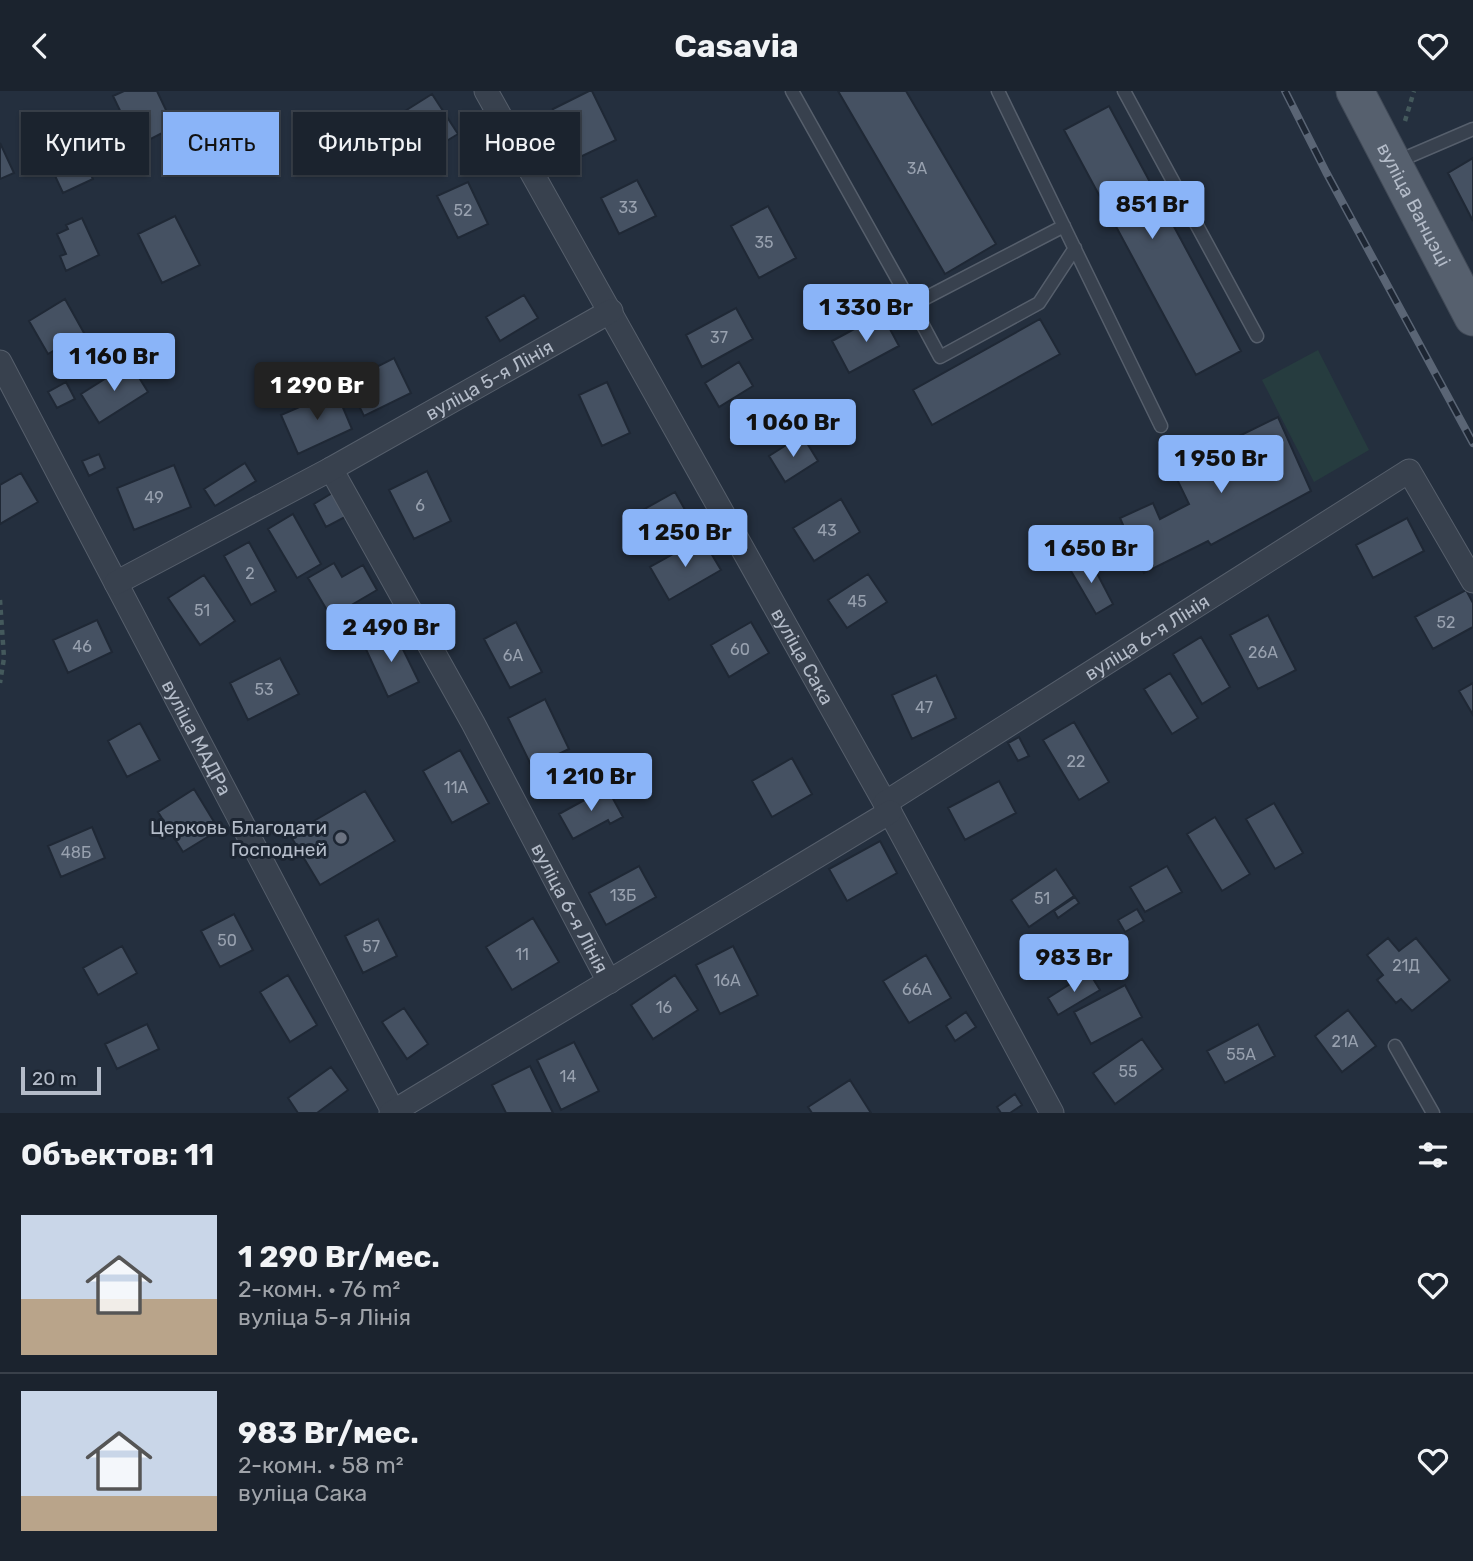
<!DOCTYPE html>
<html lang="ru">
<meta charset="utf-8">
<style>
:root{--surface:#1b232e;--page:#242b36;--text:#f1f3f6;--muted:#a0a4aa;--line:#39404a;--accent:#8ab4f8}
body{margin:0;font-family:Rubik,sans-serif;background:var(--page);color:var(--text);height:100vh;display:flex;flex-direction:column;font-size:26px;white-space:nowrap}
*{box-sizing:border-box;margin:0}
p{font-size:23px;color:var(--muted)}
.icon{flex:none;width:38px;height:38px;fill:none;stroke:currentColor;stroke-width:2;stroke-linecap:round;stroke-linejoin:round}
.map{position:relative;height:1022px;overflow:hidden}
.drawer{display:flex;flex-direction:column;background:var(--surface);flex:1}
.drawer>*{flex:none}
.banner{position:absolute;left:21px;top:21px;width:700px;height:63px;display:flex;gap:14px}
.scale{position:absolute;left:21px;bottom:18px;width:80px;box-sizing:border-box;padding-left:7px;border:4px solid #b4bcc9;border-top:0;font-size:19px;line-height:24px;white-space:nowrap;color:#b4bcc9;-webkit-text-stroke:5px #1d2633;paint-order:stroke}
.price{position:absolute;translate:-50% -60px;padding:0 16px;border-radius:7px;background:var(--accent);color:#111;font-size:23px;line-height:46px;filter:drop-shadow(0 2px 4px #0008)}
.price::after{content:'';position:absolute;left:50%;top:42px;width:21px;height:16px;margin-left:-10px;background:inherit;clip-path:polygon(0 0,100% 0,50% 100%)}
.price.on{background:#222;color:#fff}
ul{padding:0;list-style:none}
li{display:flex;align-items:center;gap:21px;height:175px;padding:0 21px}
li+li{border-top:2px solid var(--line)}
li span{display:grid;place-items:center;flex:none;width:196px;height:140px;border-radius:0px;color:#555}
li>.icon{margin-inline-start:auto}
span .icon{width:84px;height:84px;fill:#fffc;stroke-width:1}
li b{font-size:30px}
h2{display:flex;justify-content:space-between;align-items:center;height:84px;padding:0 21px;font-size:30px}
.tag{padding:0 24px;border-radius:0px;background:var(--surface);box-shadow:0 2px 5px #0004,0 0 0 2px var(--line);font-size:24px;line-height:63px}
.tag.on{background:var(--accent);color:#111}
header{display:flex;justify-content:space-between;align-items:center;height:91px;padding:0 21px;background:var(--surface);font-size:32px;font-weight:700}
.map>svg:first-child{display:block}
.green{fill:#263c3f}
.building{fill:#455162;stroke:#1f2835;stroke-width:2}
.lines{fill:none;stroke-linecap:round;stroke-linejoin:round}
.service-casing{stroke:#565f6c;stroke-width:15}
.minor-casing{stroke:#565f6c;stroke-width:25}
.primary-casing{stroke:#414a57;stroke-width:39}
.path{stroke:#44595c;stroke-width:4.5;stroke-dasharray:5 5;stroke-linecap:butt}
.service{stroke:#38414e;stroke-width:12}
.minor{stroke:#38414e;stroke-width:23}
.primary{stroke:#56606e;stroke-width:37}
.rail-casing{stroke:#5a6575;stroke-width:8}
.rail{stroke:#1d2633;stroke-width:5;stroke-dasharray:16;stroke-linecap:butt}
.worship-dot{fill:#6b7280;stroke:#1d2633;stroke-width:2.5}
.labels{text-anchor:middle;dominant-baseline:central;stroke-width:6;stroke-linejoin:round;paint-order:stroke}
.number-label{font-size:16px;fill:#98a1af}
.street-label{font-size:19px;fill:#b4bcc9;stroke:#1d2633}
.poi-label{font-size:19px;fill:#b4bcc9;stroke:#1d2633;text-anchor:end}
</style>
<header><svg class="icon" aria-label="back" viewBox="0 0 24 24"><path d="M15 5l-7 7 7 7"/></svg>Casavia<svg class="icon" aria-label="heart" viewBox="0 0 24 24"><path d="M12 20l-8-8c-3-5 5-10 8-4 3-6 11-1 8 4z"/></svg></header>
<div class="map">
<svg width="1473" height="1022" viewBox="0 0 1473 1022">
<rect width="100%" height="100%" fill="#242f3e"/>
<path class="green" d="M1318,259l51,100 -55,32 -52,-102z"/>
<path class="building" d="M124,0h33l17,36 -37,19 -24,-50z
M589,0h3l24,49 -38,18 -25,-49z
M838,0h68l90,153 -51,30z
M432,3l26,40 -28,17 -25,-40z
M1109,15l132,245 -45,24 -132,-245z
M72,45l21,43 -30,14 -20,-43z
M0,52l14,30 -14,6z
M1473,67v63l-25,-48z
M637,89l19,36 -37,18 -18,-36z
M468,91l20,42 -30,14 -21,-42z
M768,115l28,52 -37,20 -28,-52z
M175,125l25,49 -38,18 -24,-49z
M82,127l17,37 -33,16 -6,-15 6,-2 -9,-20 11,-5 -2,-4z
M524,204l14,23 -38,23 -14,-24z
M65,208l19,34 -36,21 -19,-33z
M736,217l17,31 -51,28 -16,-32z
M882,223l17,32 -50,27 -17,-32z
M1040,228l20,35 -128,71 -19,-35z
M394,267l17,35 -47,23 -17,-34z
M739,271l14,24 -34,21 -14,-24z
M130,272l18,29 -49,31 -18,-29z
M66,291l9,17 -18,9 -9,-16z
M607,291l23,51 -28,13 -23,-51z
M336,300l16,38 -54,25 -17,-39z
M1278,326l33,74 -100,54 -3,-4 -64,32 -24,-55 33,-15 7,16 29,-15 -17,-35z
M802,344l16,26 -33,21 -16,-26z
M99,363l6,14 -16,8 -7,-15z
M245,372l11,18 -41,25 -11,-17z
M174,374l17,42 -57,23 -17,-42z
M427,380l24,50 -37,18 -25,-49z
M21,382l17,29 -38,22v-39z
M334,401l13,24 -21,11 -12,-23z
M675,401l18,32 -51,30 -19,-33z
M841,408l19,33 -46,29 -21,-33z
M293,423l28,50 -24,14 -29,-49z
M1407,427l17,33 -51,27 -17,-33z
M702,447l19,32 -52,30 -19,-33z
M249,451l27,49 -25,14 -27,-49z
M1088,465l25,48 -17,10 -28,-48z
M334,472l8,14 21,-12 14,25 -46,27 -23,-39z
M868,483l19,28 -40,26 -19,-28z
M204,484l31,46 -35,24 -32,-47z
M1466,499l7,13v24l-40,22 -18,-32z
M1268,524l28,55 -38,19 -28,-54z
M97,529l15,32 -44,21 -15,-33z
M516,531l26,50 -32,16 -26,-49z
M751,531l18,31 -40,24 -18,-32z
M394,540l25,51 -31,15 -24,-52z
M1201,546l29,50 -28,17 -29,-50z
M280,567l19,36 -51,26 -18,-37z
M1170,582l28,45 -26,16 -28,-45z
M936,584l20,43 -44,21 -20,-44z
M1473,592v32l-14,-24z
M545,608l24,50 -37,18 -24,-49z
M1074,631l35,60 -30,18 -36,-60z
M140,632l20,37 -33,17 -19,-36z
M1019,646l10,19 -11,5 -10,-18z
M460,659l29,53 -37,20 -29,-52z
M792,667l20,36 -40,23 -20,-36z
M999,690l17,32 -51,27 -17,-32z
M605,693l18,33 -13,7 -2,-4 -35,19 -14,-25 33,-18 -3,-4z
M194,698l25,41 -36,22 -25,-40z
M365,700l30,50 -75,44 -30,-50z
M1274,712l29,50 -28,16 -29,-50z
M1215,726l35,57 -28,17 -35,-57z
M92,736l13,31 -44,19 -13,-31z
M880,750l17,32 -50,28 -18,-32z
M639,775l17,31 -50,28 -17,-32z
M1167,775l15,26 -37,20 -15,-25z
M1056,778l18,27 -45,31 -18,-27z
M1075,806l4,6 -21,15 -4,-7z
M1137,818l7,12 -19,11 -7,-12z
M234,823l19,36 -33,17 -19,-36z
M533,827l26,44 -47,28 -26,-43z
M378,828l19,37 -34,17 -18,-37z
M1388,847l11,13 17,-13 34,42 -38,31 -11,-12 -5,4 -19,-23 6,-5 -16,-20z
M122,855l15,27 -39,22 -15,-27z
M733,855l25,49 -38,19 -24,-49z
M926,864l25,43 -42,25 -26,-42z
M1089,881l11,18 -42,25 -10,-17z
M288,884l29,50 -27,17 -30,-50z
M675,884l23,35 -45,29 -22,-34z
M1125,894l17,32 -51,27 -17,-32z
M404,917l24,36 -21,15 -25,-37z
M1348,919l28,36 -34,26 -27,-36z
M966,921l10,15 -21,14 -9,-15z
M147,933l12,25 -42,20 -12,-25z
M1258,933l17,32 -50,27 -18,-32z
M1142,948l21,30 -48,35 -22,-31z
M574,951l25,49 -38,19 -24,-50z
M530,975l23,47h-47l-14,-28z
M331,976l17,23 -31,23h-19l-10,-15z
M850,989l21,33h-59l-4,-6z
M1015,1003l7,11 -12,8h-9l-4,-6z"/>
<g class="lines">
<defs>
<path id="service" d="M792,0l120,214 152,-79
M998,0l163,335
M1124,0l133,245
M1396,71l77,-33
M912,214l28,52 99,-54 36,-55
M1395,955l38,67"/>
<g id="minor">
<path id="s1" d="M486,0l399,712 167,310"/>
<path id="s2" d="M0,271l394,751"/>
<path id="s3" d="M331,378l142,254 136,259"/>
<path id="s4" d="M116,492l215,-114 280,-158"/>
<path id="s5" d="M885,712l524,-332 64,110"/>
<path d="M391,1022l499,-301"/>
</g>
<g id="primary">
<path id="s6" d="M1355,0l118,226"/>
</g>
</defs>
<use href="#service" class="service-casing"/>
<use href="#minor" class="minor-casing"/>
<use href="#primary" class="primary-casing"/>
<path class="path" d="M1405,30l9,-30
M1169,351l6,11
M0,509l4,58 -4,25"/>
<use href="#service" class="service"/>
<use href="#minor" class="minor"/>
<use href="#primary" class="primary"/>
<defs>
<path id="rail" d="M1285,0l41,81 147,271"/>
</defs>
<use href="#rail" class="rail-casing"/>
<use href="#rail" class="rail"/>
</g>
<circle class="worship-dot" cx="341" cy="747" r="7"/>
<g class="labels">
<g class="number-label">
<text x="917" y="77">3А</text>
<text x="628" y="116">33</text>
<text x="463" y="119">52</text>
<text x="764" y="151">35</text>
<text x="719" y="246">37</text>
<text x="154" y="406">49</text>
<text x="420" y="414">6</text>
<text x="827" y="439">43</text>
<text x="250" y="482">2</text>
<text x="857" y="510">45</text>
<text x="202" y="519">51</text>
<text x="1446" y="531">52</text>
<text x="82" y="555">46</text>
<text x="740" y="558">60</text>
<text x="1263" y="561">26А</text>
<text x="513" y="564">6А</text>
<text x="264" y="598">53</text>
<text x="924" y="616">47</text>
<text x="1076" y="670">22</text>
<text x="456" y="696">11А</text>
<text x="76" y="761">48Б</text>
<text x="623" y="804">13Б</text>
<text x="1042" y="807">51</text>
<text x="227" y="849">50</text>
<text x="371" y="855">57</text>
<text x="522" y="863">11</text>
<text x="1406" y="874">21Д</text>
<text x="727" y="889">16А</text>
<text x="917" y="898">66А</text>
<text x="664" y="916">16</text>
<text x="1345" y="950">21А</text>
<text x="1241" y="963">55А</text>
<text x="1128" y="980">55</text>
<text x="568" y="985">14</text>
</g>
<g class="street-label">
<text stroke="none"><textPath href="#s6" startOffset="128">вуліца Ванцэці</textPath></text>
<text stroke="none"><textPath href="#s4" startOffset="425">вуліца 5-я Лінія</textPath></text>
<text stroke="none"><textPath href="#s5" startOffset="310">вуліца 6-я Лінія</textPath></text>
<text stroke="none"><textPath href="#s1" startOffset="648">вуліца Сака</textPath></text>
<text stroke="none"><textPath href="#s2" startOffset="424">вуліца МАДРа</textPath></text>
<text stroke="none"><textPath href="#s3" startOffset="500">вуліца 6-я Лінія</textPath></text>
</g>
<g class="poi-label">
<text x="327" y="736">Церковь Благодати<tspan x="327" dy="22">Господней</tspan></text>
</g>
</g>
</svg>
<div class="scale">20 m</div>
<b class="price" style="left:1152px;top:150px">851 Br</b>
<b class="price" style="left:866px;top:253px">1 330 Br</b>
<b class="price" style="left:114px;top:302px">1 160 Br</b>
<b class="price on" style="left:317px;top:331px">1 290 Br</b>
<b class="price" style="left:793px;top:368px">1 060 Br</b>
<b class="price" style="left:1221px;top:404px">1 950 Br</b>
<b class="price" style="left:685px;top:478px">1 250 Br</b>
<b class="price" style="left:1091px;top:494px">1 650 Br</b>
<b class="price" style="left:391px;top:573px">2 490 Br</b>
<b class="price" style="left:591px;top:722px">1 210 Br</b>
<b class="price" style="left:1074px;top:903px">983 Br</b>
<div class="banner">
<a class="tag">Купить</a>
<a class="tag on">Снять</a>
<a class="tag">Фильтры</a>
<a class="tag">Новое</a>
</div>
</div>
<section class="drawer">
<h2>Объектов: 11<svg class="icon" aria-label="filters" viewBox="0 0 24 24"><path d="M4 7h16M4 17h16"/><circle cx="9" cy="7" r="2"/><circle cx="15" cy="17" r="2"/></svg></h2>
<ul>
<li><span style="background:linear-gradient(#c9d6e8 60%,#b9a48a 0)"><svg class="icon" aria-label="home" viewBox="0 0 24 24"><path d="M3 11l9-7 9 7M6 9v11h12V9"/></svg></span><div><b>1 290 Br/мес.</b><p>2-комн. · 76 m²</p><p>вуліца 5-я Лінія</p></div><svg class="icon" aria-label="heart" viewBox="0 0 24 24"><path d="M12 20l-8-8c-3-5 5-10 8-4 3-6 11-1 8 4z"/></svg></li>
<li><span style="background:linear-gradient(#c9d6e8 75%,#b9a48a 0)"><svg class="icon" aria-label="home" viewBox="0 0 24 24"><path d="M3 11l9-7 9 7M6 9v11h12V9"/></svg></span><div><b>983 Br/мес.</b><p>2-комн. · 58 m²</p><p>вуліца Сака</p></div><svg class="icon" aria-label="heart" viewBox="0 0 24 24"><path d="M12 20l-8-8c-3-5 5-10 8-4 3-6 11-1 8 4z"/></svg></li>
</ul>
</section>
